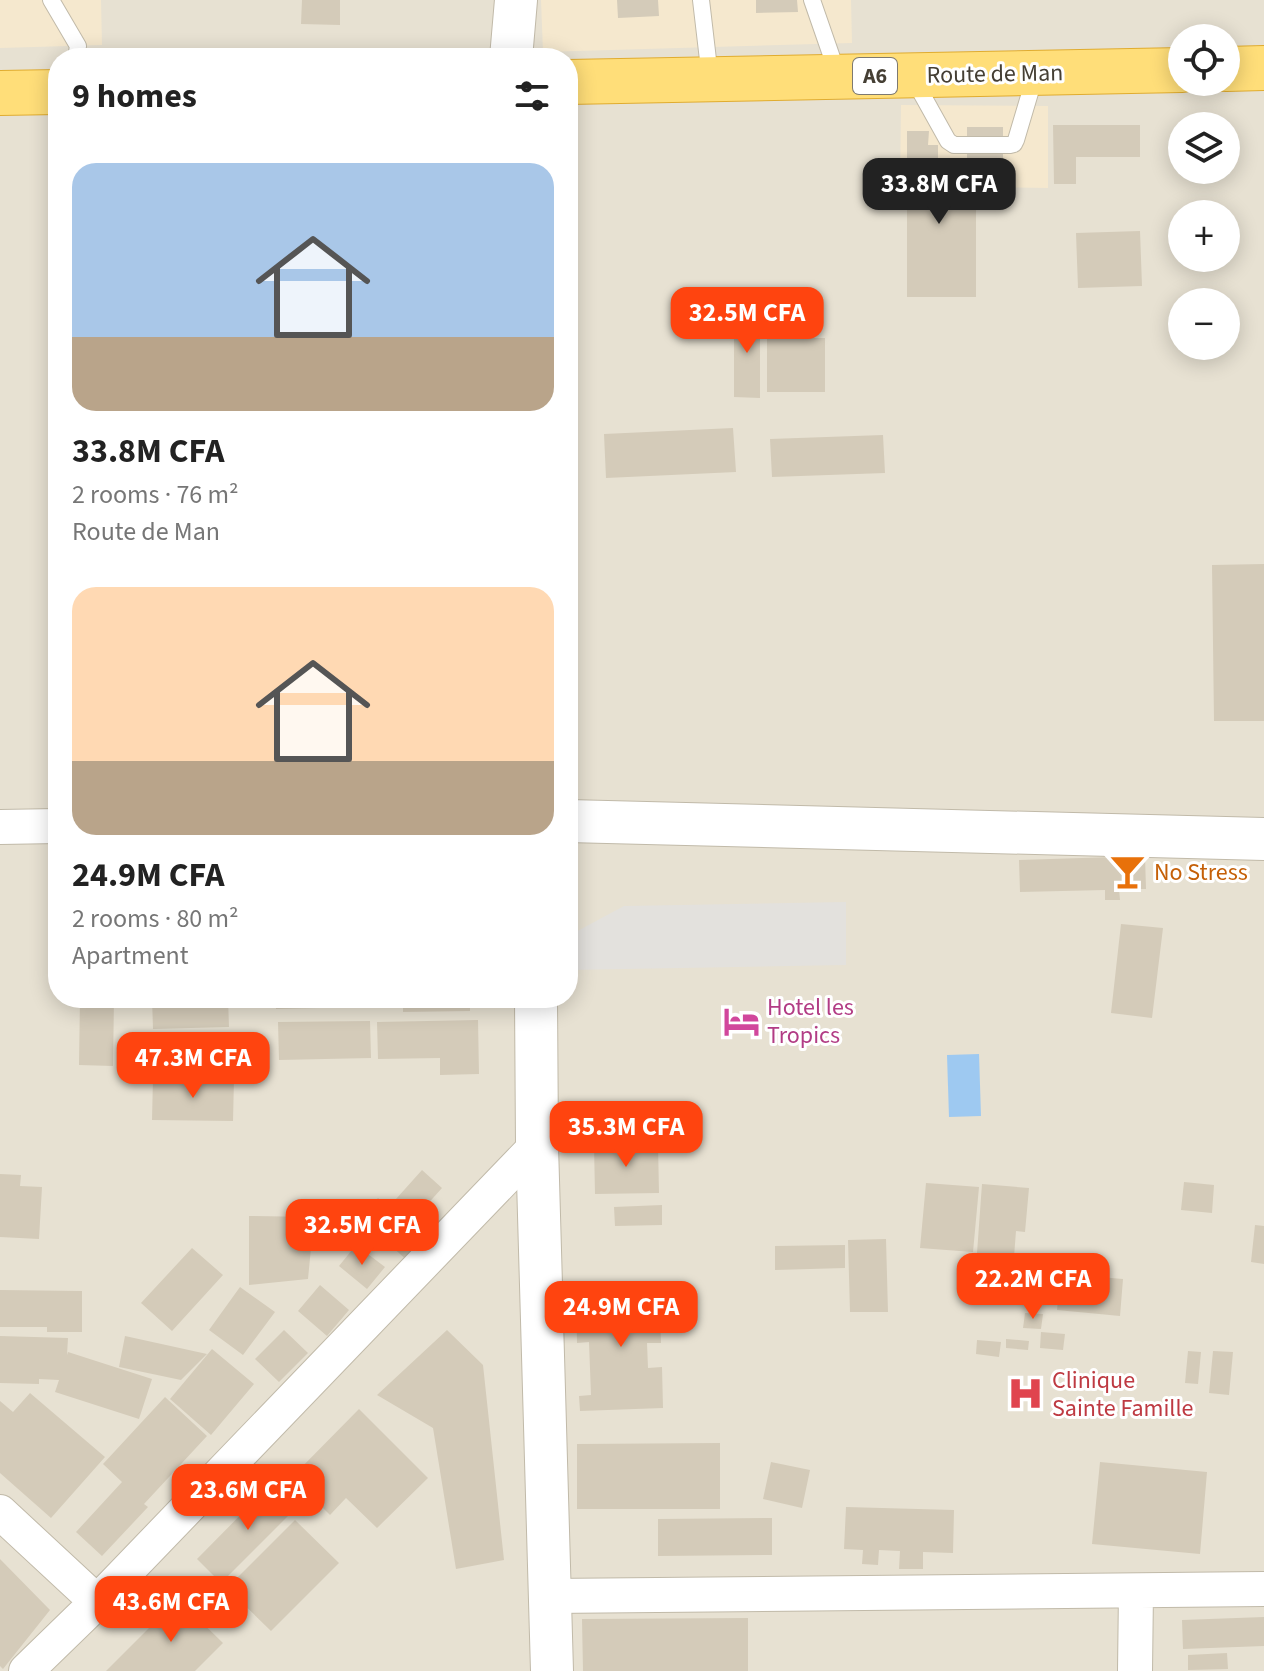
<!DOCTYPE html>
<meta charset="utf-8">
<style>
:root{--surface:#fff;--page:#f2f2f2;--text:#222;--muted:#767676;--accent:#ff440f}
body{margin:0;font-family:"Source Sans 3",sans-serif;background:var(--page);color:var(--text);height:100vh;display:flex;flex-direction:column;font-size:30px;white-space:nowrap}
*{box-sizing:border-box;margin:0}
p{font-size:26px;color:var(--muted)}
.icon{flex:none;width:44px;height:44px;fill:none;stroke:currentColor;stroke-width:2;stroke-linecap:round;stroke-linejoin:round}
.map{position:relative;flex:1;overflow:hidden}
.details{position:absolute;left:48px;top:48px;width:530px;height:960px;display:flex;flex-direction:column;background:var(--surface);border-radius:32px;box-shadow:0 4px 20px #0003}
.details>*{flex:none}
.fabs{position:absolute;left:1168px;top:24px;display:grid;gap:16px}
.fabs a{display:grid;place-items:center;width:72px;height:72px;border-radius:50%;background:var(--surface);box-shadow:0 4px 20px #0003;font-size:40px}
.price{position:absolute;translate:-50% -68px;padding:0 18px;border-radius:16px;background:var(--accent);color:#fff;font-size:26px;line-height:52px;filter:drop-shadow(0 2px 4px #0008)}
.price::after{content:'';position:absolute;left:50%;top:48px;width:24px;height:18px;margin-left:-12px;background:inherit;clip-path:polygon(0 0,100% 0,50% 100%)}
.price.selected{background:#222;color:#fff}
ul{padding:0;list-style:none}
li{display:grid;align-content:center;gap:16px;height:424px;padding:0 24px}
li span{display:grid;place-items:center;height:248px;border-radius:24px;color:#555}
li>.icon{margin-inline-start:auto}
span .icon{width:144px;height:144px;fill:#fffc;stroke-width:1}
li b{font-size:34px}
h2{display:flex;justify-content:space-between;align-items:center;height:96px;padding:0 24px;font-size:34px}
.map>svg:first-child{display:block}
.residential{fill:#e7e1d2;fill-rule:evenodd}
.commercial{fill:#f5e8ce}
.parking{fill:#e3e1dd}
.water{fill:#9ec9f1}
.building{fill:#d4cbb9}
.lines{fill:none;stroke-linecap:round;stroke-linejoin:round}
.service-casing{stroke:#c1baa9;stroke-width:18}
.minor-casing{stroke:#c1baa9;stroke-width:36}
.tertiary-casing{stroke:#c1baa9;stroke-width:44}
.trunk-casing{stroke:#e0ac30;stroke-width:46}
.service{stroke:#fff;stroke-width:16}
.minor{stroke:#fff;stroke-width:34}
.tertiary{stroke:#fff;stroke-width:42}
.trunk{stroke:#ffde79;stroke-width:44}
.labels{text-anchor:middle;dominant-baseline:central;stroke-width:6;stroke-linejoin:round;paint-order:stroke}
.shield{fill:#fff;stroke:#7d7971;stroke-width:2}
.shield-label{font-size:22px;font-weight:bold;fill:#453f34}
.street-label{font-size:24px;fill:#453f34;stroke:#fff}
.food-label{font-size:24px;fill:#c56008;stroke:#fff;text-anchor:start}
.hotel-label{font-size:24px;fill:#b23c85;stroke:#fff;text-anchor:start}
.health-label{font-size:24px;fill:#be3a42;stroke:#fff;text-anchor:start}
</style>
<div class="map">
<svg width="1264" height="1671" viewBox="0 0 1264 1671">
<rect width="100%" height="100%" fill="#f2efe4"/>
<path class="residential" d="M0,0h1264v1671h-1264zM1182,38h44v44h-44zM58,58h510v940h-510zM1182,126h44v44h-44zM1182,214h44v44h-44zM1182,302h44v44h-44z"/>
<path class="commercial" d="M0,0h101l1,45 -102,3z
M541,0h310l1,43 -309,9z
M901,105l147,1v82l-148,-2z"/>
<path class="parking" d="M846,902v63l-277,5 1,-35 54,-29z"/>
<path class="water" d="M979,1054l2,62 -32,1 -2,-62z"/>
<path class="building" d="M302,0h38v25l-39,-1z
M617,0h41l1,16 -41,2z
M756,0h41l1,12 -42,1z
M1053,125h87v32h-64v27h-22z
M967,127h36v40l-36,1z
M907,131h22l-1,14h10v32h38v120h-69z
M1140,231l2,55 -64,2 -2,-55z
M734,313h26v85l-26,-1z
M767,338h58v54h-58z
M733,428l3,44 -130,6 -2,-44z
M883,435l2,38 -113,4 -2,-38z
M1264,564v157h-50l-2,-156z
M1145,856l1,33h-27l1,11h-15v-10l-85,2 -1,-32z
M1121,924l42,4 -11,90 -41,-5z
M80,998h34l-1,68 -34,-1z
M152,998h76l1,29 -76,2z
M275,998h88v9l-87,2z
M403,998h67v13l-67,1z
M478,1020l1,54 -39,1v-17l-62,1 -1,-37z
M370,1021l1,37 -92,2 -1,-38z
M153,1078l81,1 -1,42 -81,-1z
M585,1103l3,33 -22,-13 -4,-18z
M658,1144l1,49 -64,1 -1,-49z
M422,1170l20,18 -26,29 -20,-18z
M0,1174l21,1 -1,11 22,1 -3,52 -39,-2z
M1184,1182l30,3 -2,28 -31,-3z
M926,1183l53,4 -6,65 -53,-4z
M982,1184l47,4 -4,44 -9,-1 -2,26 -37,-4z
M378,1198l15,14 -8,8 38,36 -10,10 -40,-37 -11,11 -13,-12z
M662,1205v20l-47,1 -1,-19z
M249,1216l65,1 -6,62 -59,6z
M1255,1225l9,1v38l-13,-2z
M886,1239l2,73h-38l-2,-72z
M356,1245l29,22 -18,22 -28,-23z
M845,1245v23l-70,2v-24z
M192,1248l31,27 -51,56 -31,-28z
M1064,1274l59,5 -3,37 -63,-6 2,-20h4z
M320,1285l29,25 -22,26 -29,-25z
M240,1287l35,25 -32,43 -34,-25z
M659,1289l2,54h-14l1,25 14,-1 1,41 -83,3 -1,-15 12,-1 -2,-53 -12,1 -1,-51z
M0,1290l82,1v41h-35v-5h-47z
M1025,1313l18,1 -2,15 -18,-1z
M284,1330l24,23 -29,29 -24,-23z
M447,1330l36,35 21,195 -48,9 -23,-141 -56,-33z
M1041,1332l24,2 -2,16 -23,-2z
M0,1336l68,2 -1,17 1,-3 84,27 -13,40 -84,-27 4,-12 -20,-1v5l-39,-1z
M125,1336l82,18 -26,26 -62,-13z
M1006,1339l23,2 -1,9 -22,-2z
M977,1340l24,2 -2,15 -23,-3z
M212,1349l42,35 -43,51 -41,-36z
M1188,1351l13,1 -3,32 -13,-1z
M1213,1351l20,1 -4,43 -20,-2z
M30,1393l75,64 -54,61 -51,-45v-72l13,11z
M165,1397l42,39 -63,68 4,3 -46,49 -26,-24 46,-50 -19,-18z
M359,1409l69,69 -51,50 -31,-30 -16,17 -38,-38z
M720,1443v66h-143v-65z
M771,1462l39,8 -8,38 -39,-9z
M1100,1462l107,10 -7,82 -108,-10z
M274,1481l25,24 -78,78 -24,-24z
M846,1507l108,3 -1,43 -30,-1v17h-24l1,-18 -21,-1 -1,15 -16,-1 1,-14 -19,-1z
M772,1518v37l-114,1v-37z
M295,1520l44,43 -68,68 -44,-43z
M0,1559l50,51 -47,59 -3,-3z
M178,1599l45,44 -28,28h-89z
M1264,1617v29l-81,3 -1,-29z
M748,1618v53h-165l-1,-52z
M1227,1653l1,16 -40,1v-15z"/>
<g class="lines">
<defs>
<path id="service" d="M51,0l27,46 -2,12
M701,0l9,77
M812,0l26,75
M914,80l34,61 6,4h56l4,-1 2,-4 19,-64"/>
<path id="minor" d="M0,827l58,-1
M0,1512l97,90
M550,1596l714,-7
M26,1671l71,-69 440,-457
M1135,1671l1,-80"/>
<path id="tertiary" d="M511,58l5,-58
M568,821l696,18
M536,998l1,147 15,526"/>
<path id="trunk" d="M1226,69l38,-1
M568,82l614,-12
M0,93l58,-1"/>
</defs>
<use href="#service" class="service-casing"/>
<use href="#minor" class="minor-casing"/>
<use href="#tertiary" class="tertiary-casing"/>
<use href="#trunk" class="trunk-casing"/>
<use href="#service" class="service"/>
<use href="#minor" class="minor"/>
<use href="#tertiary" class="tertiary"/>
<use href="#trunk" class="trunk"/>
</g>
<defs>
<symbol id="bar-bare" viewBox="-9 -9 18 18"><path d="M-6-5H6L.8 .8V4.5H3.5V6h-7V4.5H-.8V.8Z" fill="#e8710a" stroke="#fff" stroke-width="2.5" paint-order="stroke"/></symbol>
<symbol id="hotel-bare" viewBox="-9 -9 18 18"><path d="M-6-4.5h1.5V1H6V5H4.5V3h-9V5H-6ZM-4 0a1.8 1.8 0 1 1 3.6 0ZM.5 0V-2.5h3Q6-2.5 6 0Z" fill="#d1479c" stroke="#fff" stroke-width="2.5" paint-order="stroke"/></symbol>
<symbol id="hospital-bare" viewBox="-9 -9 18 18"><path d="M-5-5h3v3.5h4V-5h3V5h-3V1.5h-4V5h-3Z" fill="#e0444e" stroke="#fff" stroke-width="2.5" paint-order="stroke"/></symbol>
</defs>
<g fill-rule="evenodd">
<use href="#bar-bare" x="1102" y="846" width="51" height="51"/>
<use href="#hotel-bare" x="716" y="996" width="51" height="51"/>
<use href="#hospital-bare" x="1000" y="1368" width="51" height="51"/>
</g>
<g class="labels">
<rect class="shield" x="853" y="58" width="44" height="36" rx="6"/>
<g class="shield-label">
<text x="875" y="76">A6</text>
</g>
<g class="street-label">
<text transform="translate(995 74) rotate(-1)">Route de Man</text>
</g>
<g class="food-label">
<text x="1154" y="872">No Stress</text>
</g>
<g class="hotel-label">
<text x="767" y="1007">Hotel les<tspan x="767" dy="28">Tropics</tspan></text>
</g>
<g class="health-label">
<text x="1052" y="1380">Clinique<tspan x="1052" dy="28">Sainte Famille</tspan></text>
</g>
</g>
</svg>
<div class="fabs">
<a><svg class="icon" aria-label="locate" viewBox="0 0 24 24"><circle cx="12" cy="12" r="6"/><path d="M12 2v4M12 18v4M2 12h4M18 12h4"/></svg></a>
<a><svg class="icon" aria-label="layers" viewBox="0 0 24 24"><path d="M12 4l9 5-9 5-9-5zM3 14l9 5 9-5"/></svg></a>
<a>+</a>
<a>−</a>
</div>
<b class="price selected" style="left:939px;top:226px">33.8M CFA</b>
<b class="price" style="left:747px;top:355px">32.5M CFA</b>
<b class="price" style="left:193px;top:1100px">47.3M CFA</b>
<b class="price" style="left:626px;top:1169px">35.3M CFA</b>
<b class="price" style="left:362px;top:1267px">32.5M CFA</b>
<b class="price" style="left:1033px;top:1321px">22.2M CFA</b>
<b class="price" style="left:621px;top:1349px">24.9M CFA</b>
<b class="price" style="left:248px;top:1532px">23.6M CFA</b>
<b class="price" style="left:171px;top:1644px">43.6M CFA</b>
<section class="details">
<h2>9 homes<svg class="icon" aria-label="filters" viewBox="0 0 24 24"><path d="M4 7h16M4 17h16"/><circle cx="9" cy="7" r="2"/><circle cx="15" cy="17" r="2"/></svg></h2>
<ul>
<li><span style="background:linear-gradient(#a9c7e8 70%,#b9a48a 0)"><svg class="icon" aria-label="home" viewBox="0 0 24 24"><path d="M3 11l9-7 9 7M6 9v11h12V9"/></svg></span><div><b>33.8M CFA</b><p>2 rooms · 76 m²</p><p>Route de Man</p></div></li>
<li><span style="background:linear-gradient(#ffd9b3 70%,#b9a48a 0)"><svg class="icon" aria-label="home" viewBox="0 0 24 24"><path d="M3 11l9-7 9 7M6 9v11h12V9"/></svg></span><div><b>24.9M CFA</b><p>2 rooms · 80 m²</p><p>Apartment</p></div></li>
</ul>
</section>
</div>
